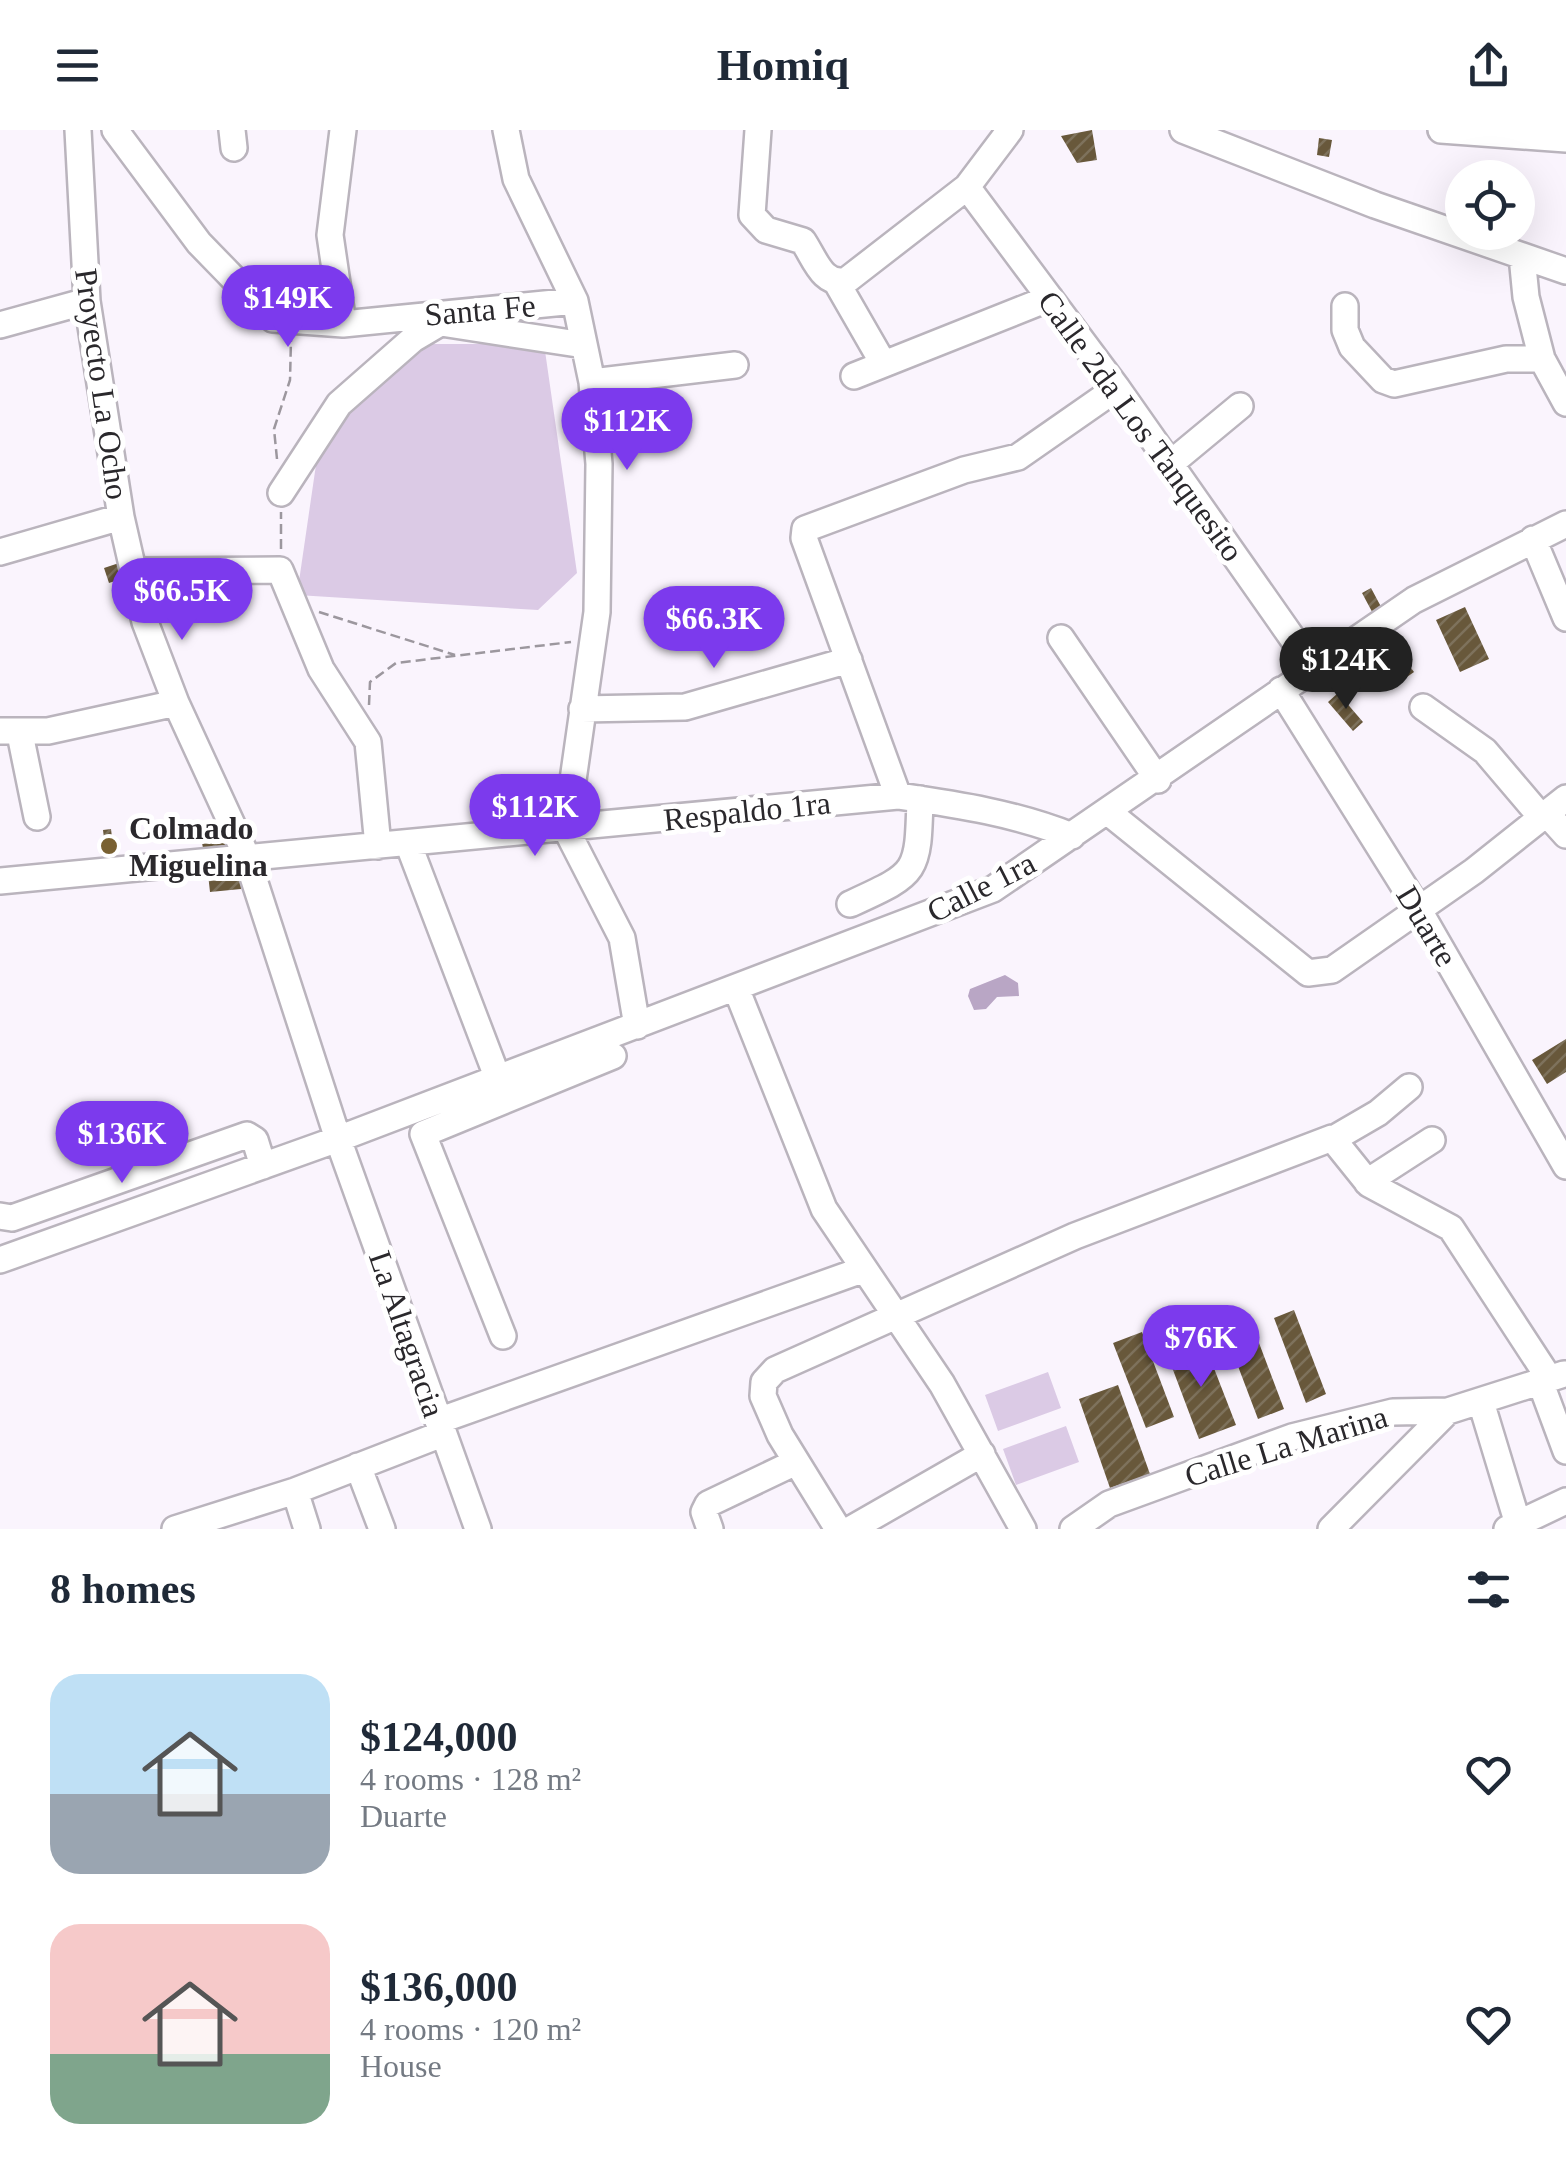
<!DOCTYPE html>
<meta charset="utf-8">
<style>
:root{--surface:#fff;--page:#f6f6f7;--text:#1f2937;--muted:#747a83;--accent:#7c3aed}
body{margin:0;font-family:Georgia,serif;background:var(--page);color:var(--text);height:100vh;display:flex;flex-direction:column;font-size:38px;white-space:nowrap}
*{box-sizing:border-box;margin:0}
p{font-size:32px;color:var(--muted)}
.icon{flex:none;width:55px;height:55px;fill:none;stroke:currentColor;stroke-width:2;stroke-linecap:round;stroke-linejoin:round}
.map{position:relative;height:1399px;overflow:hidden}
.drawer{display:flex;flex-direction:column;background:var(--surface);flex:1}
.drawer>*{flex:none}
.buttons{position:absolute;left:1445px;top:30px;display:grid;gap:20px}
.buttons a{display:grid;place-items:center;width:90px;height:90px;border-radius:50%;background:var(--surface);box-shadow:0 10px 40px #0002;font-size:50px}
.price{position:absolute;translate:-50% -85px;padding:0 22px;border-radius:35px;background:var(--accent);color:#fff;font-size:32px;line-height:65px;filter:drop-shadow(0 2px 5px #0008)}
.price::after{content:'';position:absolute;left:50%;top:60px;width:30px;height:22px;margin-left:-15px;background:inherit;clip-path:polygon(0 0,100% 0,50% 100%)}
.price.selected{background:#222;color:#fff}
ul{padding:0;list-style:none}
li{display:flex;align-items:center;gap:30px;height:250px;padding:0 50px}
li span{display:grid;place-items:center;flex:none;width:280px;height:200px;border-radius:30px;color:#555}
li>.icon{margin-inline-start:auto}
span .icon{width:120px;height:120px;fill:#fffc;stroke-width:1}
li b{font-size:42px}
h2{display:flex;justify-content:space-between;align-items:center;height:120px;padding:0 50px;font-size:42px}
header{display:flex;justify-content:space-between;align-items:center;height:130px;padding:0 50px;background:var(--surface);font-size:45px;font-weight:800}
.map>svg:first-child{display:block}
.pitch{fill:#dbcae5}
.water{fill:#b9a6c5}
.building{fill:url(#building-hatch)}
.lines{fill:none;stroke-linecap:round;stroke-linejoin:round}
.minor-casing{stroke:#bab4bd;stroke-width:30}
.path{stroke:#9c979e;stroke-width:2.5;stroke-dasharray:10 5;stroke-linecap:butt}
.minor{stroke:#fff;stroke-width:25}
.poi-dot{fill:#796132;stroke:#fff;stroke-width:4}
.labels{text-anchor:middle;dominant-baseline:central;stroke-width:10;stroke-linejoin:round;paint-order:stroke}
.street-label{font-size:32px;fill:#2a282c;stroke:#fff}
.poi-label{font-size:32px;font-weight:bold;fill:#2a282c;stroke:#fff;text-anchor:start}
</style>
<header><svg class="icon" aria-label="menu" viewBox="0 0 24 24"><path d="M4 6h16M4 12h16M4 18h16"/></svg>Homiq<svg class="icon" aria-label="share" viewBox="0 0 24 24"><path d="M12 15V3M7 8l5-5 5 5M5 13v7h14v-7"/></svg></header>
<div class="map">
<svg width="1566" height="1399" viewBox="0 0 1566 1399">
<defs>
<pattern id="building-hatch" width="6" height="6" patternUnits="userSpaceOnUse" patternTransform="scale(2.5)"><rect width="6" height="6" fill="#68583b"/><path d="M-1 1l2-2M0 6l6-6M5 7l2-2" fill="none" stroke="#7e725c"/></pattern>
</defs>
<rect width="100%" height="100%" fill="#faf4fd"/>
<path class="pitch" d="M432,214h112l33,229 -39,37 -241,-15 21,-144 46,-65z
M1048,1242l13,36 -63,23 -13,-36z
M1066,1296l13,36 -63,23 -13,-36z"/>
<path class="water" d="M1005,845l13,8 1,13 -22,1 -11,12 -12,1 -6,-14 2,-7z"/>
<path class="building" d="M1092,0l5,30 -20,3 -16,-27z
M1319,8l13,2 -3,17 -12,-2z
M119,433l5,15 -15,5 -5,-15z
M1371,458l15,28 -9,5 -15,-28z
M150,462h14l1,23h-13z
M1465,477l24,52 -29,13 -24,-52z
M1396,518l18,24 -10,7 -18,-24z
M1338,563l25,29 -10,9 -25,-29z
M111,699l4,33 -8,1 -4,-33z
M226,703l4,15 -26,5 -3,-15z
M240,741l1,18 -31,3 -2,-18z
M1566,909v33l-19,12 -15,-24z
M1294,1180l32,84 -20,9 -32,-85z
M1142,1202l32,85 -28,11 -33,-85z
M1203,1210l33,85 -37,14 -32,-85z
M1259,1213l25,66 -26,10 -25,-66z
M1118,1255l32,89 -40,14 -31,-89z"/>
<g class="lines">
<defs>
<path id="minor" d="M78,0l9,171 34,216 24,105 31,81 70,152 92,284 140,390
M115,0l84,113 74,76 70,5 232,-23
M232,0l2,18
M506,0l10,49 59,122 17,81 7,82 -2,148 -31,217 56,109 15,88
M758,0l-6,85 14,15 37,11c12,18 20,46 44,39l120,-93 43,-57
M1183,0l192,75 191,66
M1441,0l125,9
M967,57l150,201 195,278
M1522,126l4,41 16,62
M837,153l46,80
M1345,176v24l7,17 31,33 11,4 112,-25h36l24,44
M441,193l143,22
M343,194l-13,-89 13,-105
M0,195l87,-24
M854,246l196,-78
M592,252l143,-17
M1170,334l70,-58
M281,363l58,-89 74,-65 39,-23
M1533,409l33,79
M0,422l121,-35
M133,441l147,-1 41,99 47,73 10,104
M1061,508l97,142
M1281,560l136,217 149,259
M1423,577l62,44 57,67
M582,579l103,-2 164,-47
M0,601h48l128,-28
M20,604l17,83
M898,666l-94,-258 1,-9 159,-59 54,-13 99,-69
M1108,682l200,161 24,-3 142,-99 92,-73
M1547,684l19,21
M408,713l90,236
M0,751l898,-85c61,9 116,17 174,40
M850,774c68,-31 68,-30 70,-105
M736,858l88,221 118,175 81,145
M1335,1008l43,-25 31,-26
M1367,1052l65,-42
M0,1086l12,2 235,-83 8,5 8,26
M0,1130l338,-121 655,-250 421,-289 152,-76
M503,1206l-80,-202 190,-78
M1540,1251l26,70
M1481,1272l37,122
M438,1291l424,-151
M358,1336l24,63
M295,1361l12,38
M175,1399l120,-38 147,-57
M710,1399l-6,-17 4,-8 88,-42
M838,1399l-58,-94 -17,-39 1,-14 11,-12 300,-134 257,-98 37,46 82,44 98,150
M851,1399l131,-75
M1073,1399l36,-25 183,-67 101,-25 55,-1 116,-37
M1331,1399l117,-118
M1507,1399l59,-28"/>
</defs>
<use href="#minor" class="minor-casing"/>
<path class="path" d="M277,329l-3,-30 16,-49 1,-41
M281,419v-37
M319,482l136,43
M369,575l1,-23 26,-19 175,-21"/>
<use href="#minor" class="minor"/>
</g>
<circle class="poi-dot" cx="109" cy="716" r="10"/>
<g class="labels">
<g class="street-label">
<text transform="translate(480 180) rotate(-5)">Santa Fe</text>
<text transform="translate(102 254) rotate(82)">Proyecto La Ocho</text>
<text transform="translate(1141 296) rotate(54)">Calle 2da Los Tanquesito</text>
<text transform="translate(747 681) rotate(-6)">Respaldo 1ra</text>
<text transform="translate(981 757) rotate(-27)">Calle 1ra</text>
<text transform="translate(1427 796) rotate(59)">Duarte</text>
<text transform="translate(407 1204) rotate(71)">La Altagracia</text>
<text transform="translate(1286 1316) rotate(-17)">Calle La Marina</text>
</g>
<g class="poi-label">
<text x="129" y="698">Colmado<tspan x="129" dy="37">Miguelina</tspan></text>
</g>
</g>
</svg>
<div class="buttons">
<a><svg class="icon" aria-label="locate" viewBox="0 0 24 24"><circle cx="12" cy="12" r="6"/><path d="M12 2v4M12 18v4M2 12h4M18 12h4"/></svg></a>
</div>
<b class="price" style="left:288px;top:220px">$149K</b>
<b class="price" style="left:627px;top:343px">$112K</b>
<b class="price" style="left:182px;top:513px">$66.5K</b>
<b class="price" style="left:714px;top:541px">$66.3K</b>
<b class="price selected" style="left:1346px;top:582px">$124K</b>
<b class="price" style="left:535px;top:729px">$112K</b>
<b class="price" style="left:122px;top:1056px">$136K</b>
<b class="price" style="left:1201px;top:1260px">$76K</b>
</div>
<section class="drawer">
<h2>8 homes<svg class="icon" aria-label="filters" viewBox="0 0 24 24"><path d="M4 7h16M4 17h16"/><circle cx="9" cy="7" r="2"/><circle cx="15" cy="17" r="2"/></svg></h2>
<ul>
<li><span style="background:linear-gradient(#bfe0f5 60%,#9aa5b1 0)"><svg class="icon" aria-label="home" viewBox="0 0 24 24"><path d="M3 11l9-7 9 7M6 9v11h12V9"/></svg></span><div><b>$124,000</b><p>4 rooms · 128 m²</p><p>Duarte</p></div><svg class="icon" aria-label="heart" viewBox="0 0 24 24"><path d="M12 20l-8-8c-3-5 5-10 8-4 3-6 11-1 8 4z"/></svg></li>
<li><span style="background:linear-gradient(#f6c9c9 65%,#7fa58c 0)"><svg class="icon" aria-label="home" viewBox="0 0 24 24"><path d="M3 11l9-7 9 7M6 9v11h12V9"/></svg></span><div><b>$136,000</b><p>4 rooms · 120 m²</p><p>House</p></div><svg class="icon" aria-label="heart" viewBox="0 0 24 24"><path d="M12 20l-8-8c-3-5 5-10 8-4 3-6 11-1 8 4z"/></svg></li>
</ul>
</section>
